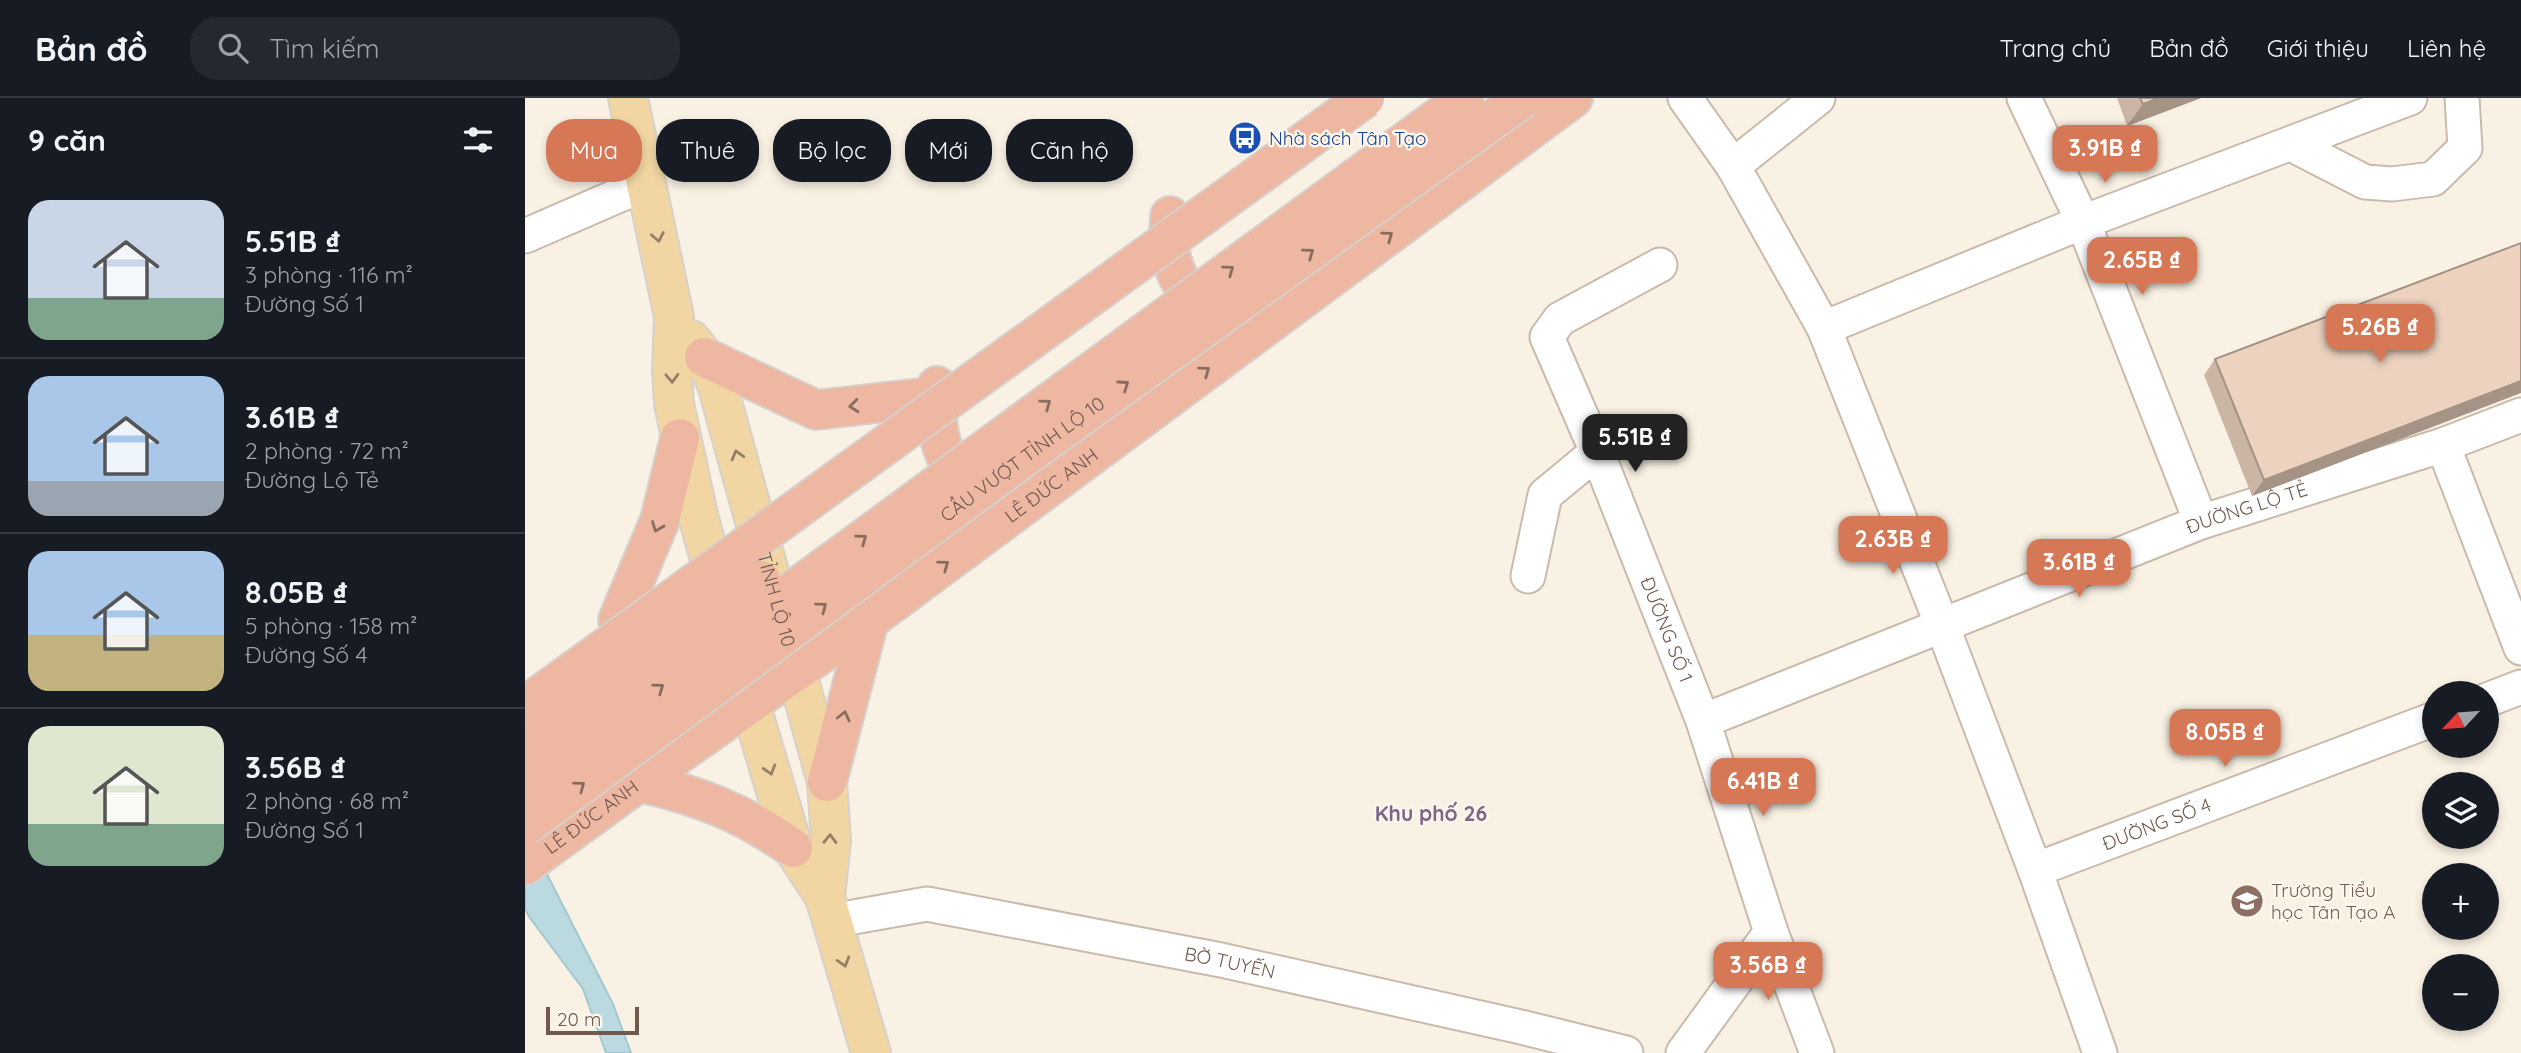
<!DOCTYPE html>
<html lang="vi">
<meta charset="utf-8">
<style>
:root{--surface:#171b24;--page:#242831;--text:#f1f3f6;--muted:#9ea1a6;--line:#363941;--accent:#d67756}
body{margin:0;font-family:Quicksand,sans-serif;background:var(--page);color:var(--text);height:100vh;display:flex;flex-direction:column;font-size:26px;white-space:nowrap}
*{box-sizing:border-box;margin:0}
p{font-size:23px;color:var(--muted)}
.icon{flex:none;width:38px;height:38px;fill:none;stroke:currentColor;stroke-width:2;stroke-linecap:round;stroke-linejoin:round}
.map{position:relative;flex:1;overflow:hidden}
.sheet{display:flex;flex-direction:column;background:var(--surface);width:525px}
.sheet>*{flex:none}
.banner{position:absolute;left:21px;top:21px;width:665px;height:63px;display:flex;gap:14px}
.needle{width:46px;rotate:244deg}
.buttons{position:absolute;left:1897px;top:583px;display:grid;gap:14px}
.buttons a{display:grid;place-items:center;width:77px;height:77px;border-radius:50%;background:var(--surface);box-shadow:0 4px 10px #0003;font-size:35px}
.scale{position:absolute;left:21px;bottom:18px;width:93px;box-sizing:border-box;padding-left:7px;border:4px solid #6f5a4d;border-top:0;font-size:19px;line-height:24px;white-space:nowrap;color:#6f5a4d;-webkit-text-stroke:5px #fdf6ea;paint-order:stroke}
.price{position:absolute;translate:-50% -60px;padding:0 16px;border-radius:14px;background:var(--accent);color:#fff;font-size:23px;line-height:46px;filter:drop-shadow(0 2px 4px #0008)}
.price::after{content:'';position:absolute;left:50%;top:42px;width:21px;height:16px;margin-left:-10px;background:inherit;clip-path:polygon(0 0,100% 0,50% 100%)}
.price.active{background:#222;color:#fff}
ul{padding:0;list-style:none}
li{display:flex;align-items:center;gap:21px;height:175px;padding:0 28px}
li+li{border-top:2px solid var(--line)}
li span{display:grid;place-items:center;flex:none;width:196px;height:140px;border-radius:21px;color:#555}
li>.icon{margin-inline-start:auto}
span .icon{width:84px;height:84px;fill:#fffc;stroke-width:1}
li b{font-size:30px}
h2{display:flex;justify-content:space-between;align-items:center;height:84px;padding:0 28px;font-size:30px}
.chip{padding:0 24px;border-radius:28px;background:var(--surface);box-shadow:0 4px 10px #0003;font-size:24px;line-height:63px}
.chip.active{background:var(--accent);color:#fff}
header{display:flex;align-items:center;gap:42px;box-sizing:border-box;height:98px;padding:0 35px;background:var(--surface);border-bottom:2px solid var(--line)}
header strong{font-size:33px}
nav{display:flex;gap:38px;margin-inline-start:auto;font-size:24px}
.search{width:490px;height:63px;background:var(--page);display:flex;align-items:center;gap:18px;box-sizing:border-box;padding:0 24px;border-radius:28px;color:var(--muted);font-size:26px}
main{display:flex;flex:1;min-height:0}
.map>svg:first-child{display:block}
.water{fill:#bbdae0;stroke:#a2c8d1;stroke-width:2}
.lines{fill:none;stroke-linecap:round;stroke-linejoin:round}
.minor-casing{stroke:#c9baac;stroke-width:37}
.major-casing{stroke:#d7d1cd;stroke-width:42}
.highway-casing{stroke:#d7d1cd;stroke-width:42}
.minor{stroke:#fff;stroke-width:33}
.major{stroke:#f1d6a3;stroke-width:38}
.highway{stroke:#edb7a2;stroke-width:38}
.highway-bridge-casing{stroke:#d7d1cd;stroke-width:42;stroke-linecap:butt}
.highway-bridge{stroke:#edb7a2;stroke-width:38}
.wall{fill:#cbb5a4}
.shaded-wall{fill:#a59386}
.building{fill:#ecd2bf;stroke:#a59386;stroke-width:2}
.oneway{stroke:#886d5e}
.oneway2{stroke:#967f67}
.labels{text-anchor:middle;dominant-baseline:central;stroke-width:5;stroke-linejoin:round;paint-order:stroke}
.transit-label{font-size:19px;fill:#164399;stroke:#fdf6ea;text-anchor:start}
.street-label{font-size:19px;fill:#6f5a4d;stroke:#fdf6ea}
.education-label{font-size:19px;fill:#785e54;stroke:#fdf6ea;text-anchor:start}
.neighbourhood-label{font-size:21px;font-weight:bold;fill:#7f658c;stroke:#fdf6ea}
</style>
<header>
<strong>Bản đồ</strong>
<div class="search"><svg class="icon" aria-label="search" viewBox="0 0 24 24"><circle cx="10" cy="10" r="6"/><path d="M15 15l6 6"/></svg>Tìm kiếm</div>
<nav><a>Trang chủ</a><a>Bản đồ</a><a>Giới thiệu</a><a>Liên hệ</a></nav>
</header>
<main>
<section class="sheet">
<h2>9 căn<svg class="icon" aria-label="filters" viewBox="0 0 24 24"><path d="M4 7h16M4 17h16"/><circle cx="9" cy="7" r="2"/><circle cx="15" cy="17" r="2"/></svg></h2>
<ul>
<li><span style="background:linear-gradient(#c9d6e8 70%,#7fa58c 0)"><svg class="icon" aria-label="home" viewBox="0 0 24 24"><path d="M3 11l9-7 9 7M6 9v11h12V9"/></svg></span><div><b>5.51B ₫</b><p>3 phòng · 116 m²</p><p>Đường Số 1</p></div></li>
<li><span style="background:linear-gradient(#a9c7e8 75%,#9aa5b1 0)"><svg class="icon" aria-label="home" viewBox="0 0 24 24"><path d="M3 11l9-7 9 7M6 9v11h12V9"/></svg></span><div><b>3.61B ₫</b><p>2 phòng · 72 m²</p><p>Đường Lộ Tẻ</p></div></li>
<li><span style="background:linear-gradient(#a9c7e8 60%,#c2b280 0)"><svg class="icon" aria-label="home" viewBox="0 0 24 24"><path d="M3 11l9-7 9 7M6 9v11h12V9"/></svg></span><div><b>8.05B ₫</b><p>5 phòng · 158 m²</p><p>Đường Số 4</p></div></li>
<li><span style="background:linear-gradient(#dfe7d0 70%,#7fa58c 0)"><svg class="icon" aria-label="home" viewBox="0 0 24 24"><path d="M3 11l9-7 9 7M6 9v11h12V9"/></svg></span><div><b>3.56B ₫</b><p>2 phòng · 68 m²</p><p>Đường Số 1</p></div></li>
</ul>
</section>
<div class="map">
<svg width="1996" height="955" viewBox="0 0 1996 955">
<rect width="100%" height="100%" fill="#f9f2e4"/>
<path class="water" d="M0,733l88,173 18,49h-25l-23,-64 -53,-71 -5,-9z"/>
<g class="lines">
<defs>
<g id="minor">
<path d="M1160,0l48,68 91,162 118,297 93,245 65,183"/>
<path d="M1499,0l59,124 118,300"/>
<path d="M1766,46l74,38 27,2 41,-5 32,-31 -3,-50"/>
<path d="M1208,68l85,-68"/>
<path d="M0,138l122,-53"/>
<path id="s1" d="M1135,167l-100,54 -13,18 50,115 106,269 68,211 46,121"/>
<path d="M1299,230l259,-106 327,-124"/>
<path d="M1918,347l78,203"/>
<path d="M1003,478l17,-81 52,-43"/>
<path d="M1962,602l34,-13"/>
<path id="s2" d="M1178,623l498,-199 242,-77 78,-30"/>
<path id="s3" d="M1510,772l399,-151"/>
<path id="s4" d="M306,823l96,-17 294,56 300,67 105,26"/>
<path d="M1158,955l88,-121"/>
</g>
<g id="major">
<path d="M103,0l46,219 -2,53 2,34 24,111 23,86"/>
<path id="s5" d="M166,242l13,17 13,27 110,398 4,58 -6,57"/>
<path d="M216,575l52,175 32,49 46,156"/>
</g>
<g id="highway">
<path d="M645,118c0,9 -2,19 -1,28 2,29 22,61 48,74"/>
<path d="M179,259l112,53 105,-12"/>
<path d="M412,288c-2,44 1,84 46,106"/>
<path d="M93,522l42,-100 20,-82"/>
<path d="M112,670l2,14c61,14 102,30 154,66"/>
<path d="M302,684l42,-162"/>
<path id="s6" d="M0,767l114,-83 240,-169 694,-515"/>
</g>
</defs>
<use href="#minor" class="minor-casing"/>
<use href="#major" class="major-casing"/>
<use href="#highway" class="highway-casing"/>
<use href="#minor" class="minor"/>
<use href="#major" class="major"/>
<use href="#highway" class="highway"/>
<defs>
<g id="highway-bridge">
<path d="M0,608l840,-608"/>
<path d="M0,651l236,-169"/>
<path d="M0,689l940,-689"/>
<path id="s7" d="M0,728l510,-377 488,-351"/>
</g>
</defs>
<use href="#highway-bridge" class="highway-bridge-casing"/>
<use href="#highway-bridge" class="highway-bridge"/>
</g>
<path class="wall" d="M1592,0h84l-74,28z
M1996,145l-269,253 -48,-121 11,-16z"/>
<path class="shaded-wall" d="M1634,0h42l-74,28 16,-22z
M1996,283v12l-269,103 12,-16z"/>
<path class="building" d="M1615,0h19l-16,6z
M1996,145v138l-257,99 -49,-121z"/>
<defs><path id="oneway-chevron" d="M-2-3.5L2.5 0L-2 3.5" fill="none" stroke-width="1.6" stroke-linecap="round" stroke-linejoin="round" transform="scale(1.75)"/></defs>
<g class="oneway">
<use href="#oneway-chevron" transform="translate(863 138) rotate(-36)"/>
<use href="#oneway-chevron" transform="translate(784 155) rotate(-36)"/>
<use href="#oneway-chevron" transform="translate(704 172) rotate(-36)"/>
<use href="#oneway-chevron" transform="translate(680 273) rotate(-36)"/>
<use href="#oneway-chevron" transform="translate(599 287) rotate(-35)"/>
<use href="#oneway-chevron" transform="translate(521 306) rotate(-36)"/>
<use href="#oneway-chevron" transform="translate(329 308) rotate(174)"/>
<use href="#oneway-chevron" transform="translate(132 429) rotate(111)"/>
<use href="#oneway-chevron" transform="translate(337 441) rotate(-36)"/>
<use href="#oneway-chevron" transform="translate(419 467) rotate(-36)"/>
<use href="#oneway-chevron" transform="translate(297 509) rotate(-37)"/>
<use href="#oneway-chevron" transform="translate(134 590) rotate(-36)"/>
<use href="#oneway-chevron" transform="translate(319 618) rotate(-77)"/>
<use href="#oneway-chevron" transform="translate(55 688) rotate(-37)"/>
</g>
<g class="oneway2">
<use href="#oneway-chevron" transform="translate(133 139) rotate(79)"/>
<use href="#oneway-chevron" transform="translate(147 280) rotate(88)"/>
<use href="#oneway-chevron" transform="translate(212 357) rotate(-106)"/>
<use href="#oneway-chevron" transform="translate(245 672) rotate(73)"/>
<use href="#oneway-chevron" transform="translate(305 741) rotate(-89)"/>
<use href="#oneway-chevron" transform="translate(319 864) rotate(73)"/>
</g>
<defs>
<symbol id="bus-disc" viewBox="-11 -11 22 22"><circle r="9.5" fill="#1a4fb4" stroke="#fdf6ea"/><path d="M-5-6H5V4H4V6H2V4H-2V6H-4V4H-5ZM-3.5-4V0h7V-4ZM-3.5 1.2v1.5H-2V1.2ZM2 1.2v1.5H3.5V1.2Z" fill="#fff"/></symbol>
<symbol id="school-disc" viewBox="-11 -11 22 22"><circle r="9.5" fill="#8d6e63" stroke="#fdf6ea"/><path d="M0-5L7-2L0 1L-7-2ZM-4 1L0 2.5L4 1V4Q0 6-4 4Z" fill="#fff"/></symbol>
</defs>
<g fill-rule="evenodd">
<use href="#bus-disc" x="701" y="21" width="38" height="38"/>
<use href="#school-disc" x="1703" y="784" width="38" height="38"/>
</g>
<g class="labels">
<g class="transit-label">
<text x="744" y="40">Nhà sách Tân Tạo</text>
</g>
<g class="street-label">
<text stroke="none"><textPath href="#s7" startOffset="618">CẦU VƯỢT TỈNH LỘ 10</textPath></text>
<text stroke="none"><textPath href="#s6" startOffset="649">LÊ ĐỨC ANH</textPath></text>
<text stroke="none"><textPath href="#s2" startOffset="584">ĐƯỜNG LỘ TẺ</textPath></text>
<text stroke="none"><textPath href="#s5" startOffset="275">TỈNH LỘ 10</textPath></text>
<text stroke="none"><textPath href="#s1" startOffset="452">ĐƯỜNG SỐ 1</textPath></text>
<text stroke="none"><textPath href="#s6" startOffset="82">LÊ ĐỨC ANH</textPath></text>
<text stroke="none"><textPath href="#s3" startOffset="130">ĐƯỜNG SỐ 4</textPath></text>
<text stroke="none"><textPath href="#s4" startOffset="406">BỜ TUYẾN</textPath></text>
</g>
<g class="education-label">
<text x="1746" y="792">Trường Tiểu<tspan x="1746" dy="22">học Tân Tạo A</tspan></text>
</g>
<g class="neighbourhood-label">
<text x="906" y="715">Khu phố 26</text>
</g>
</g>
</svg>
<div class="buttons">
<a><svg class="needle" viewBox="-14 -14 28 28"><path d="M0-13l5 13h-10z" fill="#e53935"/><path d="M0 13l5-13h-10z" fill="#9ea1a6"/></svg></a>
<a><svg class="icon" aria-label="layers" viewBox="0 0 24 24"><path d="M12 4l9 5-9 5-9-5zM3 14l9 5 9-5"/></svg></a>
<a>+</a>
<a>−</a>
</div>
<div class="scale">20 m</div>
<b class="price" style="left:1580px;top:87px">3.91B ₫</b>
<b class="price" style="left:1617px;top:199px">2.65B ₫</b>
<b class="price" style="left:1855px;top:266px">5.26B ₫</b>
<b class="price active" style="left:1110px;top:376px">5.51B ₫</b>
<b class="price" style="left:1368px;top:478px">2.63B ₫</b>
<b class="price" style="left:1554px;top:501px">3.61B ₫</b>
<b class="price" style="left:1700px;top:671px">8.05B ₫</b>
<b class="price" style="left:1238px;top:720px">6.41B ₫</b>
<b class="price" style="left:1243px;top:904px">3.56B ₫</b>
<div class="banner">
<a class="chip active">Mua</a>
<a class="chip">Thuê</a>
<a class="chip">Bộ lọc</a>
<a class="chip">Mới</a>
<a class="chip">Căn hộ</a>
</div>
</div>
</main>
